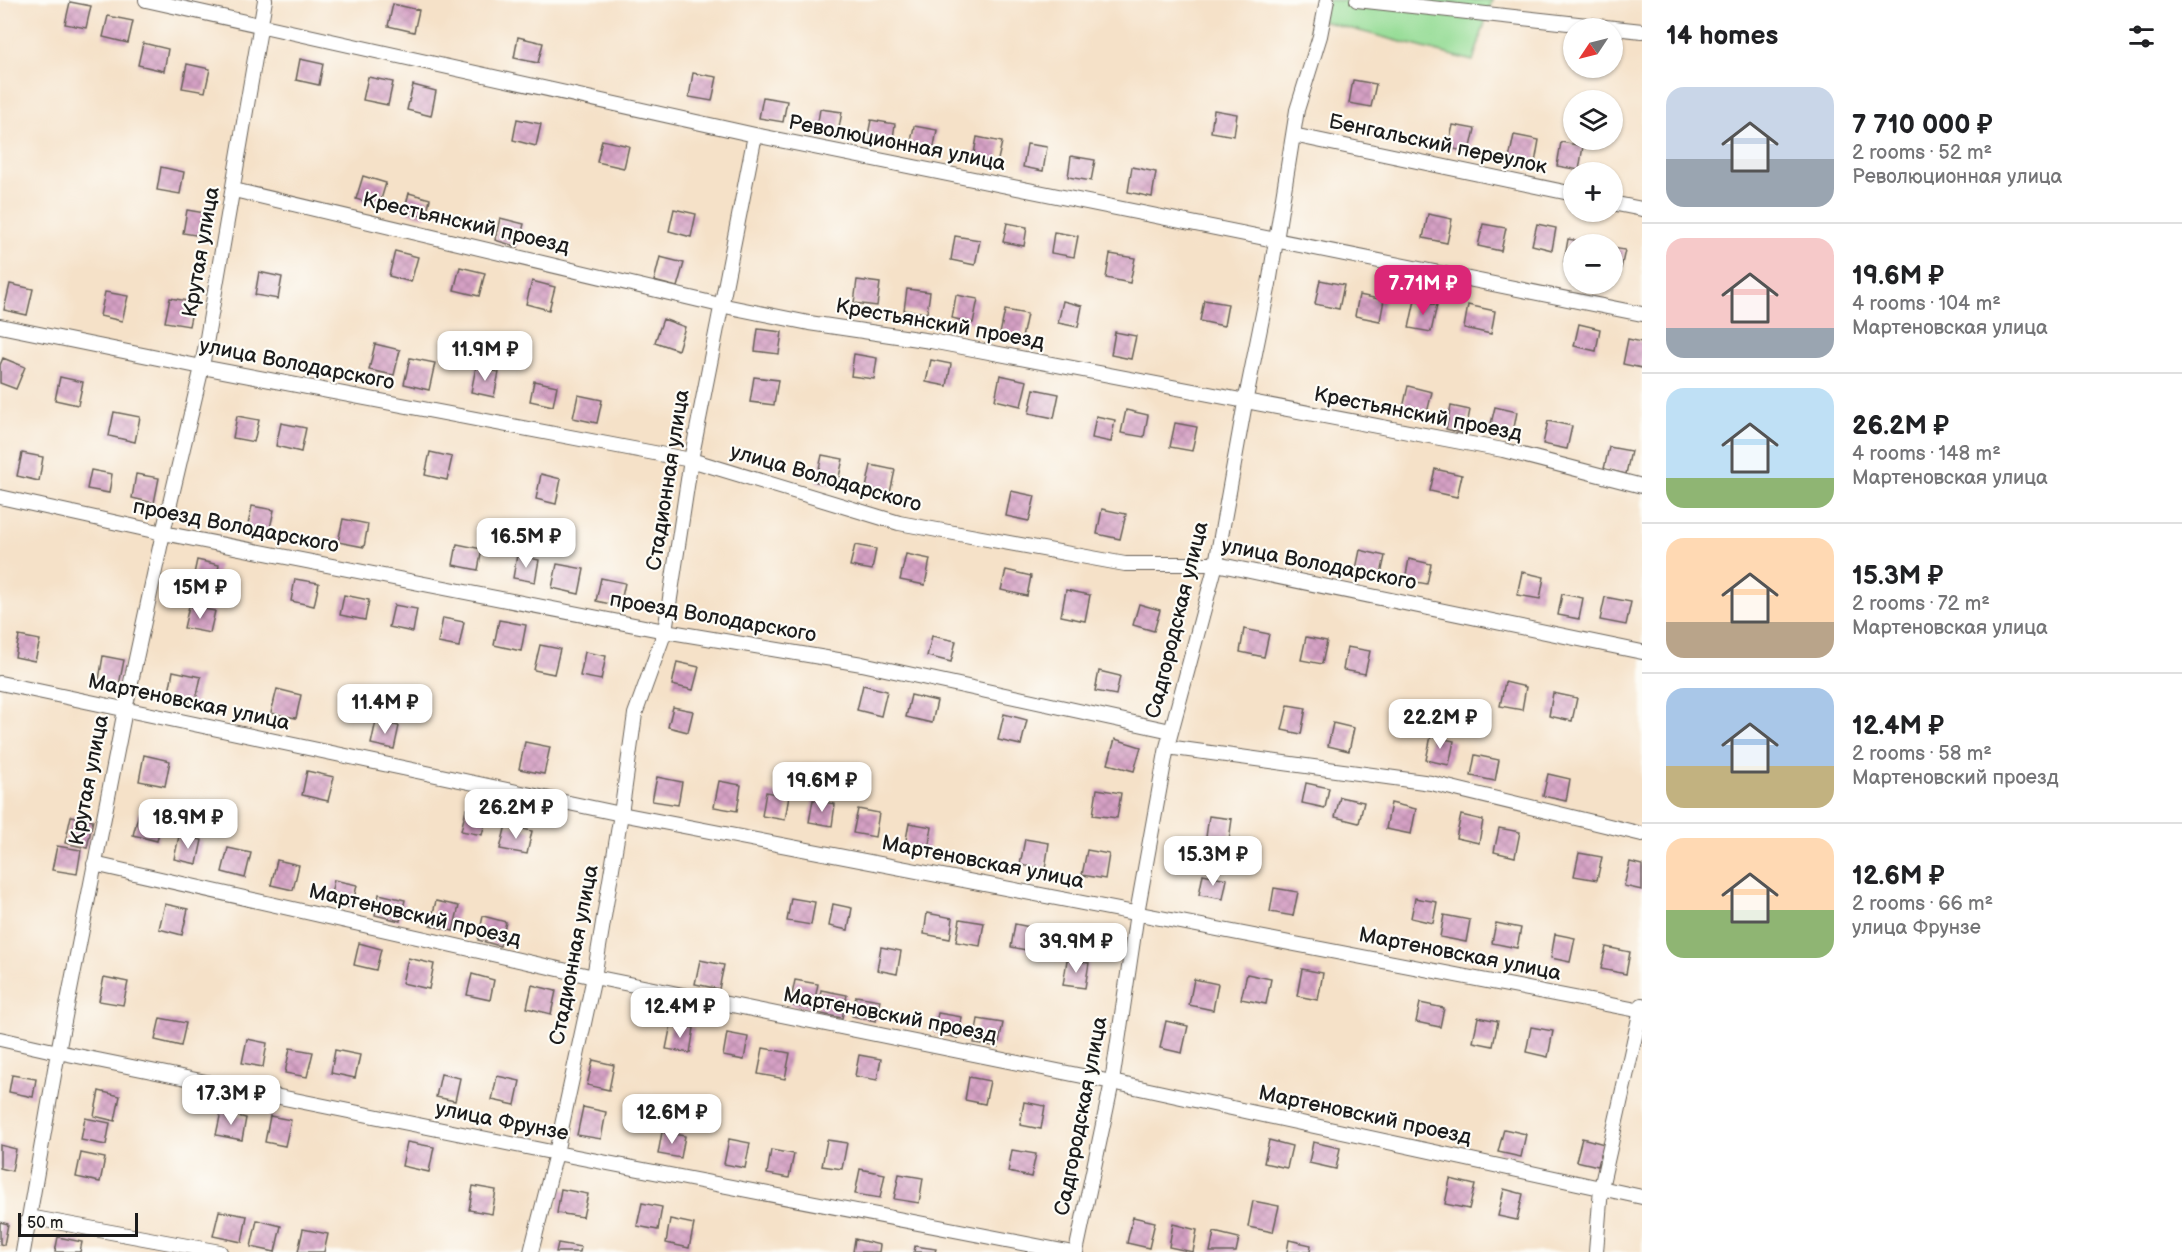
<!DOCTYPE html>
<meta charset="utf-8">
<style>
:root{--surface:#fff;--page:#f2f2f2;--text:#202124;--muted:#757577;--line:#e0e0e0;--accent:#db2777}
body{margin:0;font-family:"Balsamiq Sans",sans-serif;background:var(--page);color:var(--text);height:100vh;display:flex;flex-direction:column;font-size:22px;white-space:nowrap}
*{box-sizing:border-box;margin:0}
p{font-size:20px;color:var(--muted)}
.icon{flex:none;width:33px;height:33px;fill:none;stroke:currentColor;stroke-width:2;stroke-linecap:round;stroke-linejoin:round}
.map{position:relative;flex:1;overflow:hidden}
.details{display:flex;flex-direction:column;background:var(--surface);width:540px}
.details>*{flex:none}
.needle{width:39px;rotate:235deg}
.controls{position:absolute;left:1563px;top:18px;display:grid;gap:12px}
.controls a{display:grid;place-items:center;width:60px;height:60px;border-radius:50%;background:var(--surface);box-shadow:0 2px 4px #0004;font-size:30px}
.scale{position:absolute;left:18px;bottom:15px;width:120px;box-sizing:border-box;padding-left:6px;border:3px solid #1c1c1c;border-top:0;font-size:16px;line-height:21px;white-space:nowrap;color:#1c1c1c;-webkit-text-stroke:4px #fdfcf7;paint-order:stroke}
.price{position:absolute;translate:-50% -51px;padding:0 14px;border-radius:12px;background:#fff;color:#222;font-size:20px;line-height:39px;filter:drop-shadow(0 2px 3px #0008)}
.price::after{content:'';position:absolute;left:50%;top:36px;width:18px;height:14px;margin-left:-9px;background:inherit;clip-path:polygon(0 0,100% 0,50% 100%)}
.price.on{background:var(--accent);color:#fff}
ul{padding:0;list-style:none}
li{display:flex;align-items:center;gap:18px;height:150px;padding:0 24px}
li+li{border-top:2px solid var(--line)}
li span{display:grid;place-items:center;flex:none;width:168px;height:120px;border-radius:18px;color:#555}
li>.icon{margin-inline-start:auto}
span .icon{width:72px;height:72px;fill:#fffc;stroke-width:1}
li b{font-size:26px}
h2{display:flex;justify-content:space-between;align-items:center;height:72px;padding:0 24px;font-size:26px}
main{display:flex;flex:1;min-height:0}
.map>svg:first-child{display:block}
.grass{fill:#97dd97;stroke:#5a7c5a;stroke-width:1.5}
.building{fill:url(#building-cross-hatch)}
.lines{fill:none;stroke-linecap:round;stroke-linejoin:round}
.minor-casing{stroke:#686158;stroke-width:16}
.minor{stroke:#fff;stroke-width:14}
.labels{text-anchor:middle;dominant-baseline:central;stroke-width:4.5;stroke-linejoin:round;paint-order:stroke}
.street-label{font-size:21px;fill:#1c1c1c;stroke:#fdfcf7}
</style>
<main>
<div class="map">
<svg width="1642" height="1252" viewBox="0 0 1642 1252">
<defs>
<pattern id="building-cross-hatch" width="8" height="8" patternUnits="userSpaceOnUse" patternTransform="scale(1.5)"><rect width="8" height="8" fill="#d5a0c4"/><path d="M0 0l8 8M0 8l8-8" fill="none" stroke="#b689a8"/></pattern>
</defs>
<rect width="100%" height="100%" fill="#fdfcf7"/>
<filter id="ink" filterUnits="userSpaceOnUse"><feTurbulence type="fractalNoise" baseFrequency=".0167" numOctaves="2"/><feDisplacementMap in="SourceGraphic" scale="12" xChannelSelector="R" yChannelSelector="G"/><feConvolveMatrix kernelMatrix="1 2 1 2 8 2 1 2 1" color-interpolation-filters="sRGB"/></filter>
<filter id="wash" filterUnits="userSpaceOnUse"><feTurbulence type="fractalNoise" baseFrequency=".008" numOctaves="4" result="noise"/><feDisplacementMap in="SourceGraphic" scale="24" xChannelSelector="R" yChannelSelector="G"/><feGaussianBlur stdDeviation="1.35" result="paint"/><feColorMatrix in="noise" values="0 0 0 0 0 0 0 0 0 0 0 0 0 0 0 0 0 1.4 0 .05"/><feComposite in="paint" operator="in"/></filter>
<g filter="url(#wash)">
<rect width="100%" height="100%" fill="#f5e1c8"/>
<path class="grass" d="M1328,0h164l-19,61 -151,-40z"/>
<g id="blocks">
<path class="building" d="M70,2l21,4 -5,22 -21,-4z
M393,4l26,6 -5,22 -26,-6z
M108,16l25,5 -5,22 -25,-6z
M518,37l25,6 -5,20 -24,-5z
M143,43l25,6 -4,22 -26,-6z
M300,59l23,5 -4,21 -23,-5z
M187,64l23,5 -5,23 -23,-4z
M693,73l24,4 -5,24 -23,-4z
M368,77l25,5 -5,23 -25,-5z
M1353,80l23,4 -5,23 -22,-4z
M413,85l23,6 -5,25 -24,-6z
M763,97l24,4 -4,21 -24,-4z
M820,109l22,3 -5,26 -21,-4z
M1214,110l23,4 -3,22 -23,-4z
M517,119l24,5 -5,22 -23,-6z
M871,120l24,4 -3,21 -25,-5z
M1453,125l22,4 -5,23 -22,-4z
M914,126l23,4 -4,22 -23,-5z
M1514,135l25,5 -4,23 -26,-4z
M977,137l25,5 -5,22 -24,-5z
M602,140l27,6 -5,22 -27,-6z
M1561,142l22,4 -4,24 -22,-4z
M1027,144l20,3 -4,24 -20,-4z
M1071,156l24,4 -4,21 -23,-4z
M161,167l23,5 -4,22 -23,-4z
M1132,167l24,5 -4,25 -24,-5z
M363,176l23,7 -7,23 -23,-7z
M409,193l21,6 -4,18 -22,-5z
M674,209l22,5 -5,23 -22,-6z
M187,210l24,4 -4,23 -24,-4z
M1428,214l24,5 -5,24 -24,-5z
M500,218l24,6 -6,23 -23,-7z
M1007,223l20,4 -3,19 -21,-4z
M1483,224l23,4 -5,23 -23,-5z
M1537,224l19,4 -4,22 -20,-5z
M1054,232l24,4 -4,21 -23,-4z
M955,236l25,4 -5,25 -24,-5z
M1568,239l22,4 -16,1v20l-10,-2z
M1612,248l13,2 -5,23 -8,-2z
M395,251l23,6 -7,25 -22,-6z
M1110,254l25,4 -5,25 -24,-5z
M660,257l24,6 -7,24 -23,-6z
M460,267l25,6 -6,23 -25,-6z
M259,272l23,5 -4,22 -23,-4z
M857,280l23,3 -3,23 -23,-3z
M1320,280l24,5 -5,24 -24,-5z
M532,281l23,6 -6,23 -23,-6z
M10,284l23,5 -6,26 -23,-5z
M907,289l23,3 -3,21 -23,-3z
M105,292l23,4 -6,25 -22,-5z
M956,295l22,4 -5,24 -21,-5z
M1359,295l25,5 -4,21 -25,-5z
M170,298l24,4 -5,24 -24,-4z
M1204,300l24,4 -4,22 -24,-5z
M1415,300l22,5 -6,27 -22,-4z
M1063,301l19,5 -4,21 -20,-4z
M1468,305l27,6 -4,23 -27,-6z
M1005,310l22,4 -5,24 -22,-4z
M663,319l22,8 -7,23 -23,-8z
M1579,324l21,5 -4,22 -22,-5z
M758,329l24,3 -3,22 -24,-3z
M1115,332l21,4 -5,23 -20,-4z
M1628,339l14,3v26l-19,-4z
M375,344l25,6 -6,25 -25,-5z
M854,354l23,4 -3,21 -23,-3z
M3,358l22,9 -9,22 -16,-6v-18z
M410,358l25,5 -6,27 -25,-6z
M931,360l20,4 -4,22 -21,-4z
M476,367l23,5 -5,25 -23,-5z
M1000,375l27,6 -6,25 -26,-6z
M60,377l23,5 -5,23 -23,-5z
M754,377l24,3 -4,25 -24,-3z
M534,381l23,5 -4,20 -23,-5z
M1408,386l24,6 -5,21 -24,-5z
M1034,389l25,5 -5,24 -25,-5z
M578,395l24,5 -5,23 -24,-5z
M1451,406l19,4 -5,24 -19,-5z
M1495,407l22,5 -4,21 -23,-5z
M1126,410l22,5 -4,22 -23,-4z
M114,412l26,5 -5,25 -26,-6z
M237,416l22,4 -5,22 -21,-4z
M1096,416l19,4 -4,22 -19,-4z
M1548,421l24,5 -5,23 -24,-5z
M281,423l25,5 -5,24 -25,-6z
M1175,423l22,4 -5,24 -22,-4z
M1609,447l22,4 -5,23 -22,-5z
M430,452l22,5 -5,23 -22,-5z
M22,453l21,4 -4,24 -22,-5z
M822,455l21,4 -6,27 -21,-4z
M871,465l24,5 -5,23 -24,-5z
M1435,469l27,6 -5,22 -27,-6z
M91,470l21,4 -3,19 -22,-4z
M136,474l23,4 -5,25 -22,-5z
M541,474l20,5 -5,25 -20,-5z
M1011,491l24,5 -6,25 -23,-5z
M252,506l22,4 -5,23 -22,-4z
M1102,509l24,5 -6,25 -23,-5z
M343,519l25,5 -4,23 -26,-5z
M457,544l25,5 -4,21 -25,-5z
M855,545l21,4 -4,21 -22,-4z
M1360,550l25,6 -5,23 -25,-5z
M906,554l24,5 -5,26 -25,-5z
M517,555l22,5 -4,22 -22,-4z
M1409,559l22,5 -4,20 -22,-4z
M197,560l22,5 -4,23 -23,-5z
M557,564l27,5 -5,25 -27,-6z
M1006,570l25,6 -4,20 -26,-6z
M1522,572l22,5 -4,22 -23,-4z
M601,578l24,5 -5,23 -24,-5z
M295,579l24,4 -5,23 -23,-5z
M1066,590l24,5 -5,26 -24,-5z
M1562,594l21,4 -4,21 -21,-4z
M344,595l25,5 -4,20 -25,-5z
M1605,597l26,5 -5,23 -26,-5z
M1139,604l21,6 -6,21 -21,-6z
M394,605l23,4 -4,23 -24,-5z
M189,606l26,5 -5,22 -26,-5z
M443,618l21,4 -5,25 -21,-4z
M499,620l27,5 -5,26 -27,-6z
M1244,629l25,5 -5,23 -24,-5z
M19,636l21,4 -5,21 -20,-4z
M932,636l24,5 -5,21 -24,-6z
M1306,637l21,4 -5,23 -21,-4z
M540,645l20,4 -6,25 -20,-4z
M1347,647l23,4 -5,23 -22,-4z
M585,652l21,4 -5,24 -21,-4z
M103,656l21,4 -5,25 -20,-5z
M677,662l22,5 -6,23 -21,-5z
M173,671l28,6 -6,27 -27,-6z
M1099,671l21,5 -4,19 -21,-4z
M1505,682l21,5 -4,23 -22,-4z
M863,685l24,6 -6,25 -24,-6z
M277,689l24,6 -5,23 -25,-5z
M1553,693l24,5 -5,23 -23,-5z
M911,695l26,6 -5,22 -26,-6z
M1288,705l18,3 -5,26 -19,-4z
M673,707l20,4 -5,21 -20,-5z
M1004,714l23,6 -6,25 -23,-5z
M376,721l23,5 -5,23 -23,-5z
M1333,723l21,5 -5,23 -21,-5z
M1431,736l23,5 -5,24 -23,-5z
M1115,739l26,8 -7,24 -26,-7z
M525,742l25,5 -6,27 -25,-5z
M144,755l26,6 -5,25 -26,-5z
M1475,755l24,5 -4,21 -24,-5z
M307,771l27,6 -6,24 -26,-6z
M1548,774l22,5 -4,22 -23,-5z
M657,777l25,5 -4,23 -26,-4z
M719,781l22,4 -4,26 -23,-4z
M1306,783l23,5 -4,20 -23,-5z
M1097,789l24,4 -4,25 -24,-3z
M766,792l23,4 -4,24 -23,-4z
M1340,797l24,5 -5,21 -24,-6z
M813,800l22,4 -3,22 -23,-4z
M1391,803l25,6 -5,25 -25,-5z
M466,809l21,5 -5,21 -21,-4z
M858,809l21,4 -4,24 -22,-4z
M139,813l23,5 -5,23 -24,-6z
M1461,815l22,5 -4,23 -23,-5z
M71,816l22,4 -6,28 -22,-5z
M1209,816l23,3 -3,21 -23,-3z
M909,823l23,4 -4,23 -23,-5z
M506,825l26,6 -5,23 -27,-5z
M1499,828l21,4 -5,25 -21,-5z
M179,836l23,4 -5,24 -23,-5z
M1025,839l24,4 -4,26 -25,-4z
M57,846l24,4 -4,24 -25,-4z
M228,848l23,5 -6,25 -23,-6z
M1087,850l22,4 -4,25 -23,-4z
M1579,853l23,4 -5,23 -23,-4z
M277,860l22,5 -6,25 -22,-5z
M1630,862l12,3v25l-18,-4z
M1203,874l24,5 -4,20 -24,-4z
M334,880l23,5 -5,23 -23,-5z
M1274,888l24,4 -5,24 -23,-4z
M379,894l26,6 -5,21 -25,-6z
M791,898l24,4 -4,23 -24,-4z
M1415,898l22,4 -4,21 -22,-5z
M436,901l23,5 -6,25 -23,-6z
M165,904l23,5 -6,26 -23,-6z
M833,904l19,4 -4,22 -19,-4z
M927,913l26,5 -3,21 -26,-5z
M1444,915l26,5 -4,22 -26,-5z
M483,916l23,6 -6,24 -22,-6z
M960,919l24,4 -4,23 -24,-4z
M1496,923l25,5 -4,20 -25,-5z
M1015,924l25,5 -4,23 -25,-5z
M1555,934l20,4 -5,24 -19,-4z
M359,943l22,6 -5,21 -22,-5z
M881,947l20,4 -4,23 -20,-4z
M1606,947l24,5 -4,22 -25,-5z
M408,958l26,6 -5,25 -27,-6z
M700,960l24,5 -5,24 -24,-5z
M1067,960l22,3 -4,25 -22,-3z
M1302,969l21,4 -5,27 -21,-4z
M472,974l22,6 -4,20 -23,-5z
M1247,974l24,5 -5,25 -25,-5z
M104,977l24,5 -5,23 -24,-4z
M1194,979l24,5 -5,26 -24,-5z
M795,980l23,4 -5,25 -23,-4z
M532,985l24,6 -5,23 -24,-6z
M821,990l26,5 -5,23 -25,-5z
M856,996l24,4 -4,21 -24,-5z
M1420,1003l24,5 -4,19 -24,-5z
M938,1013l24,4 -4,21 -24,-5z
M1478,1017l20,4 -5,25 -20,-4z
M160,1018l26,5 -5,23 -26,-6z
M978,1019l25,4 -5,24 -24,-4z
M1166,1021l22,5 -6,27 -22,-5z
M671,1024l23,4 -4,25 -24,-4z
M1531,1027l22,4 -5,26 -22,-5z
M727,1033l21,4 -4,23 -21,-4z
M247,1039l20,4 -4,24 -21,-4z
M290,1048l23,4 -6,25 -22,-4z
M763,1048l27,5 -5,26 -27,-5z
M335,1050l25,5 -5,23 -24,-5z
M859,1055l22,4 -4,21 -22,-4z
M593,1060l21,5 -5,25 -22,-5z
M441,1074l19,4 -5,23 -19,-4z
M12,1075l24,4 -3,18 -24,-5z
M497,1076l23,5 -5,24 -23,-5z
M969,1077l21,4 -5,23 -20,-4z
M99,1091l21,5 -5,25 -21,-5z
M1024,1102l21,4 -4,23 -21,-4z
M583,1107l23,5 -5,27 -24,-4z
M221,1112l25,6 -4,22 -26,-5z
M270,1116l21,4 -6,26 -20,-4z
M85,1118l25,5 -4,22 -25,-5z
M1504,1129l22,5 -5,23 -23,-5z
M662,1132l23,4 -4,22 -23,-4z
M1582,1138l22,6 -6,22 -22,-5z
M729,1139l21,4 -5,25 -21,-4z
M827,1140l20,3 -5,26 -20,-3z
M1269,1140l23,6 -5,22 -23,-5z
M407,1142l27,5 -5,25 -27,-6z
M1313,1142l27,6 -4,21 -27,-6z
M0,1145l16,4 -4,22 -12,-3z
M771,1150l23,4 -5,24 -22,-4z
M1012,1150l24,4 -5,23 -23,-5z
M81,1153l24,5 -5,24 -24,-5z
M860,1169l25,5 -5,24 -25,-4z
M899,1174l24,4 -4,25 -25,-4z
M1450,1179l25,6 -6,24 -24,-5z
M473,1186l23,4 -4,24 -23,-4z
M561,1189l27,5 -5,23 -26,-4z
M1504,1189l19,5 -6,26 -19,-4z
M1253,1201l26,5 -6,26 -25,-5z
M642,1203l20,4 -4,23 -21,-4z
M219,1211l28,5 -5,26 -29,-6z
M1133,1217l22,5 -6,26 -22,-5z
M670,1219l24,5 -5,24 -23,-5z
M257,1220l24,6 -6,26 -24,-5z
M0,1222l8,2 -4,21 -4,-1z
M1173,1224l24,6 -4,22 -24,-5z
M303,1229l25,5 -4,18h-26z
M1214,1232l25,6 -3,14h-26z
M58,1237l24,5 -2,10h-25z
M855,1239l25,6 -1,7h-26z
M1289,1240l22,5 -1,7h-23z
M558,1243l23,4 -1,5h-24z
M915,1246l21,3 -1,3h-21z"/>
</g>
</g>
<g filter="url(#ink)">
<use href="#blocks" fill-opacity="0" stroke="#686158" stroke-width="1.5"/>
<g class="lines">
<defs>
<path id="minor" d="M146,0l609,135 887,179
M1357,0l285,31
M1293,135l281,59
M234,190l486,115 89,18 122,18 572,109 139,36
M1612,203l30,6
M0,326l202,41 489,93 208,63 226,41h91l426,88
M0,497l163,36 502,98 197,33 309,67
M0,683l621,131 1021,197
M1167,747l264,36 211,51
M94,864l500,113 518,105 530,115
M0,1039l58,13 498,101 512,99
M29,1217l191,35
M23,1252l35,-200 67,-342 38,-177 39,-166 63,-367
M531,1252l25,-99 38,-176 27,-163 14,-100 30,-83 26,-171 64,-325
M1076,1252l36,-170 25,-169 30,-166 49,-183 29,-161 24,-119 28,-174 23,-74 7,-36
M1596,1252l5,-64 41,-183"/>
</defs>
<use href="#minor" class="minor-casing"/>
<use href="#minor" class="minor"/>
</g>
</g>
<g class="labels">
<g class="street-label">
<text transform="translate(897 143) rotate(11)">Революционная улица</text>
<text transform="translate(1438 144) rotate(12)">Бенгальский переулок</text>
<text transform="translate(466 223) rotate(13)">Крестьянский проезд</text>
<text transform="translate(201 252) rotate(-80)">Крутая улица</text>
<text transform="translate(940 324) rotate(10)">Крестьянский проезд</text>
<text transform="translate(297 364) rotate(11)">улица Володарского</text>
<text transform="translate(1418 414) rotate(11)">Крестьянский проезд</text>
<text transform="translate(826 478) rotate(16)">улица Володарского</text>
<text transform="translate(668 480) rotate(-81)">Стадионная улица</text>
<text transform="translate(236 526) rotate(11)">проезд Володарского</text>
<text transform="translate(1319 564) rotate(11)">улица Володарского</text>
<text transform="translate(713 617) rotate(10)">проезд Володарского</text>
<text transform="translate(1177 620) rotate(-76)">Садгородская улица</text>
<text transform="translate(189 702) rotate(12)">Мартеновская улица</text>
<text transform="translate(89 780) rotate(-79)">Крутая улица</text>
<text transform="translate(983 862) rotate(11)">Мартеновская улица</text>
<text transform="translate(415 915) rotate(13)">Мартеновский проезд</text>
<text transform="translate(1460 954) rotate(11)">Мартеновская улица</text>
<text transform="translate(574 955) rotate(-79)">Стадионная улица</text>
<text transform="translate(890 1015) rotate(11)">Мартеновский проезд</text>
<text transform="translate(1365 1115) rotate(12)">Мартеновский проезд</text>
<text transform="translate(1081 1116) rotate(-79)">Садгородская улица</text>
<text transform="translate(502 1121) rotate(11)">улица Фрунзе</text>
</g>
</g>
</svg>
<div class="controls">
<a><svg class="needle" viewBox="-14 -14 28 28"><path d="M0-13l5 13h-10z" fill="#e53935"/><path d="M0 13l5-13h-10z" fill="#757577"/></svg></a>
<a><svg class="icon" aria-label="layers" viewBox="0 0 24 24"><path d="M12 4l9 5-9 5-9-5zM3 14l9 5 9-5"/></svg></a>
<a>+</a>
<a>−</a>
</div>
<div class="scale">50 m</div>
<b class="price on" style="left:1423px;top:316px">7.71M ₽</b>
<b class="price" style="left:485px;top:382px">11.9M ₽</b>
<b class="price" style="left:526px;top:569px">16.5M ₽</b>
<b class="price" style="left:200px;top:620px">15M ₽</b>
<b class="price" style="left:385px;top:735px">11.4M ₽</b>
<b class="price" style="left:1440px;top:750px">22.2M ₽</b>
<b class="price" style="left:822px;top:813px">19.6M ₽</b>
<b class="price" style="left:516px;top:840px">26.2M ₽</b>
<b class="price" style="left:188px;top:850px">18.9M ₽</b>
<b class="price" style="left:1213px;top:887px">15.3M ₽</b>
<b class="price" style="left:1076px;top:974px">39.9M ₽</b>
<b class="price" style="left:680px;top:1039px">12.4M ₽</b>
<b class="price" style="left:231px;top:1126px">17.3M ₽</b>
<b class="price" style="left:672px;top:1145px">12.6M ₽</b>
</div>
<section class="details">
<h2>14 homes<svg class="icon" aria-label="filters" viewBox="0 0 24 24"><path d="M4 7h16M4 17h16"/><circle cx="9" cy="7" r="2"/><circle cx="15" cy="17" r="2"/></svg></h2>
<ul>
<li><span style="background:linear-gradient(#c9d6e8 60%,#9aa5b1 0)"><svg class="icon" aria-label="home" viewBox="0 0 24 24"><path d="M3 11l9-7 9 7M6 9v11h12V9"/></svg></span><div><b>7 710 000 ₽</b><p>2 rooms · 52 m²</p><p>Революционная улица</p></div></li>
<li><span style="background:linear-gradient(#f6c9c9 75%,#9aa5b1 0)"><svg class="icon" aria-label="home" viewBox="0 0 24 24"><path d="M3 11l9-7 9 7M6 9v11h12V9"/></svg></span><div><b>19.6M ₽</b><p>4 rooms · 104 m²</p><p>Мартеновская улица</p></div></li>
<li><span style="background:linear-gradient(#bfe0f5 75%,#8fb573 0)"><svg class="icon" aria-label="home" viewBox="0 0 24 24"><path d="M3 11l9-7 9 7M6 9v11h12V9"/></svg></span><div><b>26.2M ₽</b><p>4 rooms · 148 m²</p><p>Мартеновская улица</p></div></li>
<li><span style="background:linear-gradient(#ffd9b3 70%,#b9a48a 0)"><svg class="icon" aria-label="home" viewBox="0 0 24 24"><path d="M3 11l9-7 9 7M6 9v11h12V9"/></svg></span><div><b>15.3M ₽</b><p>2 rooms · 72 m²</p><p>Мартеновская улица</p></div></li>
<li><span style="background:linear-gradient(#a9c7e8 65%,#c2b280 0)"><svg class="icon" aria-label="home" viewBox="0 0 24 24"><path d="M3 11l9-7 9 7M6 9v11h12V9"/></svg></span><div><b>12.4M ₽</b><p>2 rooms · 58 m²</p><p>Мартеновский проезд</p></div></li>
<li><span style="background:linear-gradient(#ffd9b3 60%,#8fb573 0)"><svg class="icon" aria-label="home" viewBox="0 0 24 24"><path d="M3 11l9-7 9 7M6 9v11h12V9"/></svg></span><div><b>12.6M ₽</b><p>2 rooms · 66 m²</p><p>улица Фрунзе</p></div></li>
</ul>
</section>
</main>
